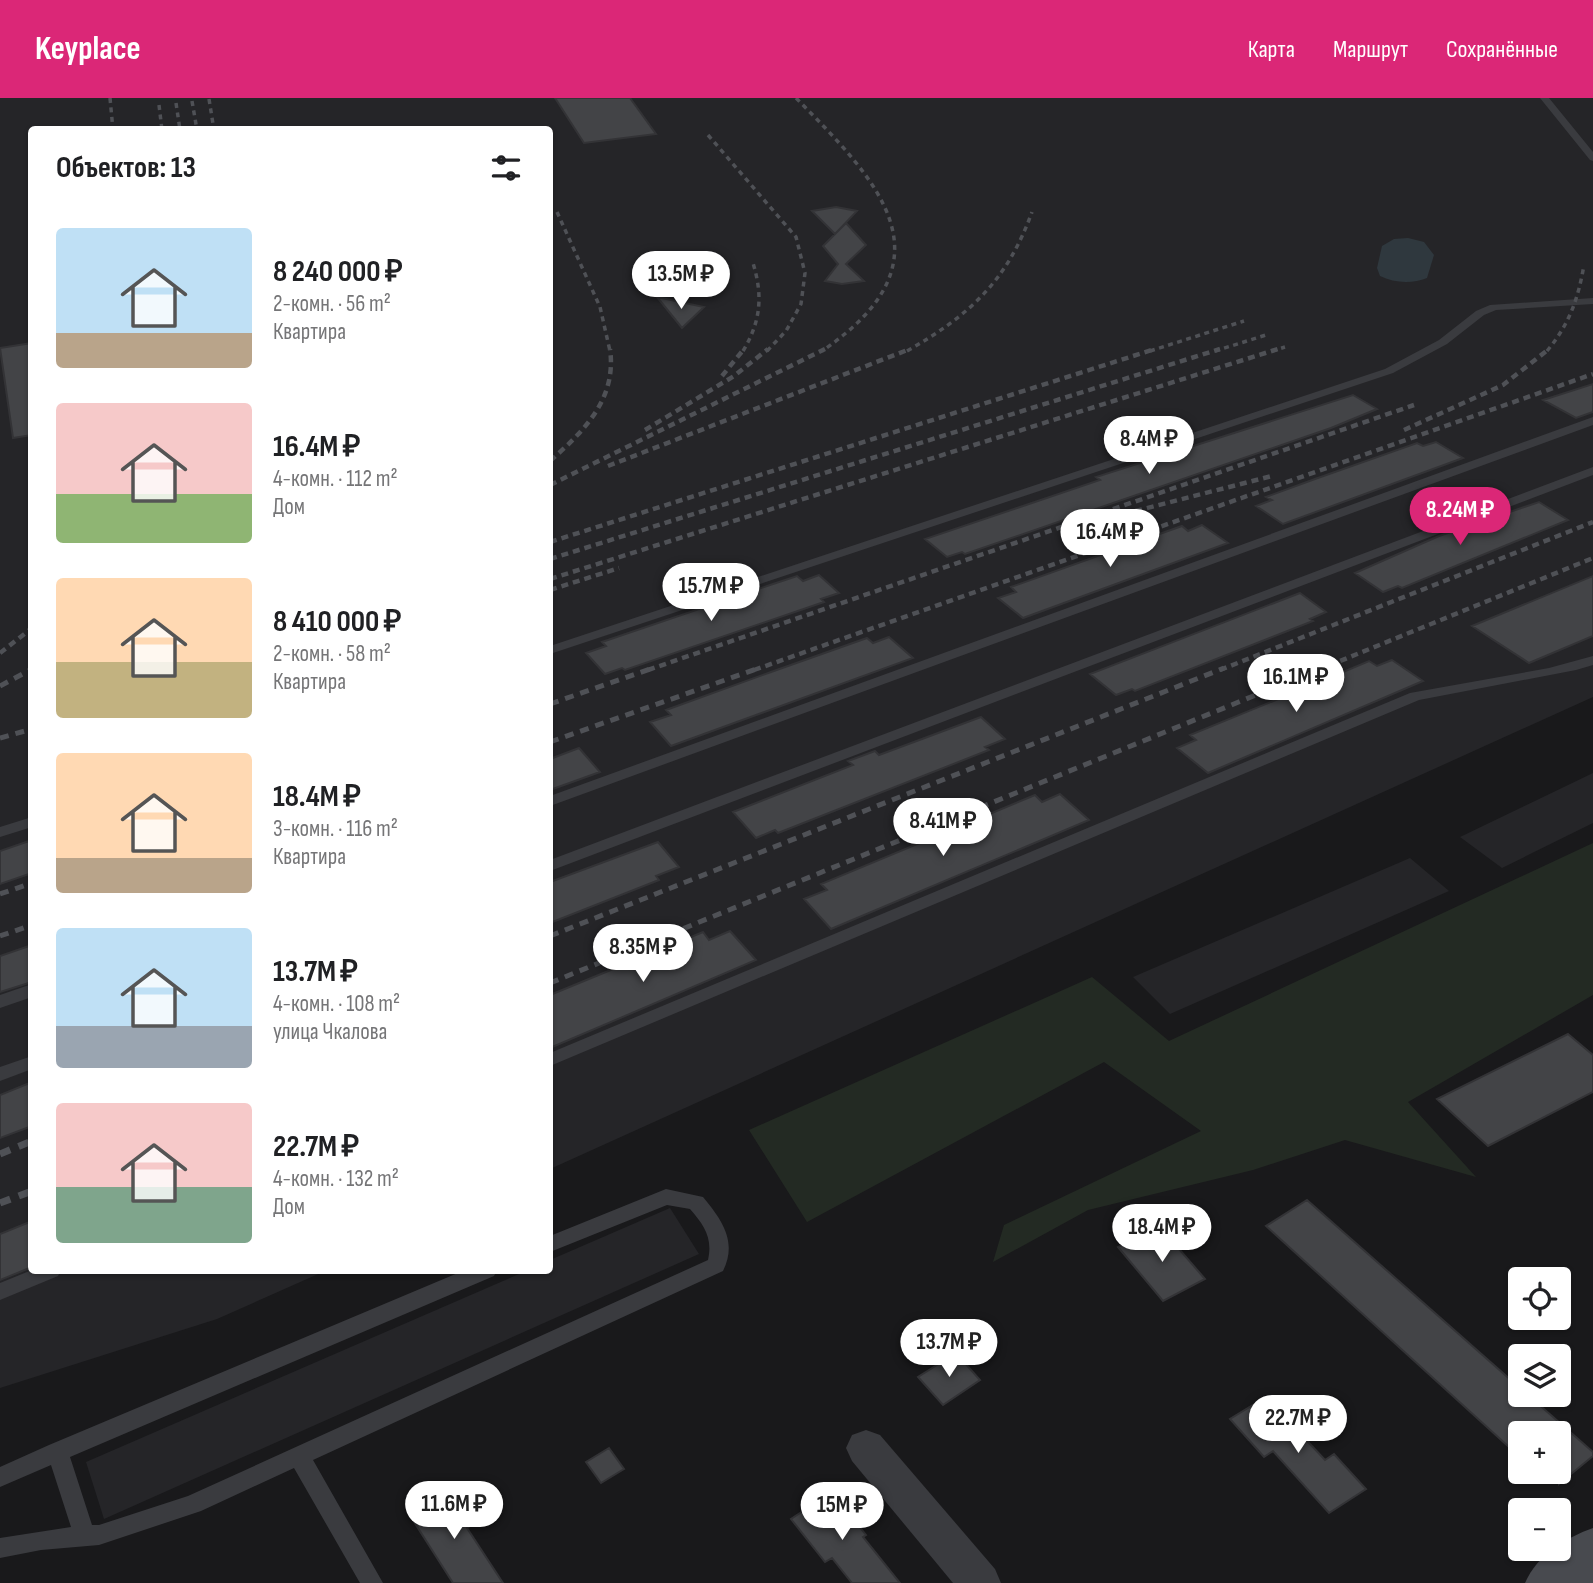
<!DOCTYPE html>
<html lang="ru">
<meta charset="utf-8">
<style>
:root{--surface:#fff;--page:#f6f6f6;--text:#202124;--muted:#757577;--accent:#db2777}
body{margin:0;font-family:"Sofia Sans Condensed",sans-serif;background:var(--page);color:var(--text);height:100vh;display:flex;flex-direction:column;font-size:26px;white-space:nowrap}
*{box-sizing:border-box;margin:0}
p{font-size:23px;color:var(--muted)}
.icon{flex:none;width:38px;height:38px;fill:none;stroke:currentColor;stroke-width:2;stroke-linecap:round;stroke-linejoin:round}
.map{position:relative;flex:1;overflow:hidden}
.details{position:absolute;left:28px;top:28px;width:525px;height:1148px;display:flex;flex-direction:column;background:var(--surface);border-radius:7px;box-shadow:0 2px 5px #0004}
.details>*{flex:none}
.controls{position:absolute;left:1508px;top:1169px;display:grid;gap:14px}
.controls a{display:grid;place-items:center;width:63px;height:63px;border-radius:7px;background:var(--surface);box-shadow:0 2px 5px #0004;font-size:35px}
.price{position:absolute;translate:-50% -60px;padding:0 16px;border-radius:24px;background:#fff;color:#222;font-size:23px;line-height:46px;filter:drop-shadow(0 2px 4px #0008)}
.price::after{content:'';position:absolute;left:50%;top:42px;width:21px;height:16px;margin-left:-10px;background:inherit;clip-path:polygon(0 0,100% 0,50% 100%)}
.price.active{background:var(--accent);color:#fff}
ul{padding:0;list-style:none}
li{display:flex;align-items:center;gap:21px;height:175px;padding:0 28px}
li span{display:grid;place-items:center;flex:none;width:196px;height:140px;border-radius:7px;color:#555}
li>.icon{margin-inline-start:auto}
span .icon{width:84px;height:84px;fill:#fffc;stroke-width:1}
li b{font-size:30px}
h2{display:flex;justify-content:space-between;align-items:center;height:84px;padding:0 28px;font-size:30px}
header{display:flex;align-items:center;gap:42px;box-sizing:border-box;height:98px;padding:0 35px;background:var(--accent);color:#fff}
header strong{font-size:33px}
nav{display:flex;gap:38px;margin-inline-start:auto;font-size:24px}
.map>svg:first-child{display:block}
.built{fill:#252528}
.green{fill:#232a23}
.water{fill:#2f383e}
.building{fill:#434447;stroke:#333336;stroke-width:2}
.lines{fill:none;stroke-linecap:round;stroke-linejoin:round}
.lane{fill:#3a3b3f;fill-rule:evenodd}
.street{fill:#3a3b3f;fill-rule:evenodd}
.secondary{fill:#484a4f;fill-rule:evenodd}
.rail-far3{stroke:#4f5156;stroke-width:3.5;stroke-dasharray:5 4.5;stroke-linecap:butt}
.rail-far2{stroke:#4f5156;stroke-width:4.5;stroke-dasharray:7 5;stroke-linecap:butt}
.rail-far1{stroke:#4f5156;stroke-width:5;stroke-dasharray:9 7;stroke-linecap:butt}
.rail{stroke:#4f5156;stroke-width:7;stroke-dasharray:11 9;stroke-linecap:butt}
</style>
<header>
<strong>Keyplace</strong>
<nav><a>Карта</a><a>Маршрут</a><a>Сохранённые</a></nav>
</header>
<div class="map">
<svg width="1593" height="1485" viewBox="0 0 1593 1485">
<rect width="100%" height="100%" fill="#19191b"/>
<path class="built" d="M0,0h1593v599l-1043,472v-1039h-518v1140l293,1 -108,48 -217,69z
M1593,675v50l-91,45 -42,-31z
M1410,760l39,33 -279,123 -37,-37z
M670,1110l29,46 -595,265 -18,-57 440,-191 24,-1v-10z"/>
<path class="green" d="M1593,745v152l-185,107 68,75 -131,-37 -92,30 -165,40 -95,52 11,-37 197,-94 -97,-69 -297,160 -58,-92 343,-153 77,64z"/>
<path class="water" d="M1408,140l16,4 10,13 -7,23c-15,6 -33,5 -47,-2l-3,-8 5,-22 12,-7z"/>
<path class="building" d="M555,0h75l26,36 -72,9z
M836,109l21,4 -22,23 -23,-23z
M846,125l20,22 -20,19 18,17 -22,3 -17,-3 13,-17 -15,-18z
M657,199l47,10 -22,21z
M32,245v92l-19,3 -13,-90z
M1593,286v28l-17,6 -33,-18z
M1353,297l24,14 -46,19 -366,126 -3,-2 -15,5 -22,-18 175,-59 -4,-3z
M1436,344l27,16 -180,66 -27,-18 16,-6 -6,-3 49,-18 102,-36 6,3z
M1539,404l29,18 -166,68 -4,-2 -15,6 -28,-19 84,-37z
M1202,427l26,18 -205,75 -25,-20 18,-6 -5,-5 109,-39 62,-22 6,5z
M819,477l20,18 -18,6 3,3 -199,68 -3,-2 -17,6 -19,-21 20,-7 -4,-4 171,-58 24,-8 6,5z
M1593,478v60l-64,27 -57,-37z
M1300,495l26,19 -16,7 3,2 -178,70 -3,-2 -16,6 -26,-21z
M889,539l24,21 -242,88 -21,-24 21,-7 -5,-5 105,-38 96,-34 6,5z
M1392,562l31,21 -215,92 -31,-25 19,-8 -6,-5 115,-47 64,-27 8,5z
M981,619l24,22 -20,8 4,3 -211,83 -3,-3 -19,8 -23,-26 120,-47 -5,-4 27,-10 4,4z
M579,650l21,24 -50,18v-31z
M1060,696l29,26 -258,109 -27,-30 23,-9 -6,-6 214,-89 7,7z
M32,742v33l-32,11v-33z
M658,744l21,25 -23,9 3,4 -109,43v-41z
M730,833l26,29 -206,88v-53l153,-63 6,8z
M32,847v37l-32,10v-36z
M1568,936l25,21v37l-105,54 -51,-47z
M32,984v44l-32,12v-43z
M1307,1102l214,189v6h7l65,57v4l-34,28v-51h-38v25l-255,-232z
M32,1123v46l-32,13v-46z
M1160,1129l45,52 -42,22 -45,-54z
M956,1255l24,27 -37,25 -25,-28z
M1266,1299l59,63 9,-6 32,35 -37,24 -56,-62 -9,6 -34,-38z
M609,1350l15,21 -23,14 -15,-21z
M451,1391l22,35 -6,4 36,55h-50l-44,-69z
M832,1394l34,43 -3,2 37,46h-48l-20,-25 -7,4 -34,-43z"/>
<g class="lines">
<path class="lane" d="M1540,0h9l44,54v9l-3,-1z
M1593,200v6l-97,6 -12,5 -37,29 -54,29 -843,281v-8l835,-277 54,-29 37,-29 14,-6z
M1593,319v8l-1043,381v-10z
M1593,369v8l-1043,396v-11z
M1593,558v9l-17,5 -157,30 -869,366v-13l860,-360 139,-25z
M32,719v10l-32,10v-10z
M32,886v13l-32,11v-13z
M32,958v13l-32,12v-14z
M666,1091l37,8c18,22 35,44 20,74l-410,189 70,123h-23l-66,-115 -93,43 -102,34 -58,5 -41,8v-20l71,-11 -20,-62 -51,22v-20l49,-22 416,-175h32l-3,6 -424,181 22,68h7l89,-29 520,-236c5,-22 -4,-35 -18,-51l-23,-4 -117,47v-16z
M32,1172h29l-3,6 -58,24v-17z"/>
<path class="street" d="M866,1332l14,5 115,134 6,14h-48l-101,-122 -6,-13 6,-13z"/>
<path class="secondary" d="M1593,1430v55h-68c12,-28 40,-45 68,-55z"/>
<path class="rail-far3" d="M110,0l3,32
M796,0c83,84 160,162 26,253
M209,1l5,31
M192,3l5,29
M176,5l4,27
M159,7l3,25
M708,37l88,102 9,36 -4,31 -15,27 -19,20
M557,114l43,95 10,44
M743,253c18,-30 20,-55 10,-88
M907,253c63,-36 100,-70 125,-139
M1150,253l94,-30
M1215,253l51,-16
M1272,253l13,-4
M1547,253c23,-28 31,-52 37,-86"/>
<path class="rail-far2" d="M722,278l22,-27
M645,332l89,-54 34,-27
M1404,332l99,-45 46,-36
M550,363c34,-30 67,-62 60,-112
M608,368l302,-117
M550,387l275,-136
M1112,419l160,-41
M550,444l605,-193
M550,461l670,-210
M550,481l728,-230
M550,492l69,-22
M0,555l32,-25
M648,572l766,-265
M754,572l839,-296
M1220,572l373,-148
M1318,572l275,-112"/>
<path class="rail-far1" d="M0,588l32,-17
M550,606l103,-36
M0,640l32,-9
M550,644l209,-74
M0,796l32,-11
M0,838l32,-11
M550,838l674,-268
M550,885l772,-315"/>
<path class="rail" d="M0,1056l32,-13
M0,1105l32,-12"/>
</g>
</svg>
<div class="controls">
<a><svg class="icon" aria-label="locate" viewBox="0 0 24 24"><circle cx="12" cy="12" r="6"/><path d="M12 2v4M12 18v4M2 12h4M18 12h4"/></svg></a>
<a><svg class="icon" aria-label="layers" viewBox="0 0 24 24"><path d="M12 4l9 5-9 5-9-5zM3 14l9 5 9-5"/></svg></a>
<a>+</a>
<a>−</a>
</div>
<b class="price" style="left:681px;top:213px">13.5M ₽</b>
<b class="price" style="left:1149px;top:378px">8.4M ₽</b>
<b class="price active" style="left:1460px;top:449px">8.24M ₽</b>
<b class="price" style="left:1110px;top:471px">16.4M ₽</b>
<b class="price" style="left:711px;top:525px">15.7M ₽</b>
<b class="price" style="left:1296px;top:616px">16.1M ₽</b>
<b class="price" style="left:943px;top:760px">8.41M ₽</b>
<b class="price" style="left:643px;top:886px">8.35M ₽</b>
<b class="price" style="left:1162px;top:1166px">18.4M ₽</b>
<b class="price" style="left:949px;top:1281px">13.7M ₽</b>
<b class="price" style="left:1298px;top:1357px">22.7M ₽</b>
<b class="price" style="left:454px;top:1443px">11.6M ₽</b>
<b class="price" style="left:842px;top:1444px">15M ₽</b>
<section class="details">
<h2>Объектов: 13<svg class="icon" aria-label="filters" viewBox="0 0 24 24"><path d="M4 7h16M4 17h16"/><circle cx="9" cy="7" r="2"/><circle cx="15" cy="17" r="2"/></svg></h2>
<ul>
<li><span style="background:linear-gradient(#bfe0f5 75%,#b9a48a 0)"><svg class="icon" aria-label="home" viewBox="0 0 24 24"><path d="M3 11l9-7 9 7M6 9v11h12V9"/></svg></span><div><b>8 240 000 ₽</b><p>2-комн. · 56 m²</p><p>Квартира</p></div></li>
<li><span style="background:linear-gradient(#f6c9c9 65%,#8fb573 0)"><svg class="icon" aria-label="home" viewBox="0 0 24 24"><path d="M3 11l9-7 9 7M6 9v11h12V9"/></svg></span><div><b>16.4M ₽</b><p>4-комн. · 112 m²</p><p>Дом</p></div></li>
<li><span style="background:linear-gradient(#ffd9b3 60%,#c2b280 0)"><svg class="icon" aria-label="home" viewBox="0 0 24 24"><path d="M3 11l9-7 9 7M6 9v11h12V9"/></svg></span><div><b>8 410 000 ₽</b><p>2-комн. · 58 m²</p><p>Квартира</p></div></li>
<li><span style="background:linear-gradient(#ffd9b3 75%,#b9a48a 0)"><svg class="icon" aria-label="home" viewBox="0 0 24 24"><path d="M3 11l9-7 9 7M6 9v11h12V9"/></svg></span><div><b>18.4M ₽</b><p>3-комн. · 116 m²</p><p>Квартира</p></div></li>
<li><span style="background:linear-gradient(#bfe0f5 70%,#9aa5b1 0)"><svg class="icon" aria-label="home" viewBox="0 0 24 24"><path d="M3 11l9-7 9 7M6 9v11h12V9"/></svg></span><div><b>13.7M ₽</b><p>4-комн. · 108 m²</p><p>улица Чкалова</p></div></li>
<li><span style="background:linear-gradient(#f6c9c9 60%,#7fa58c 0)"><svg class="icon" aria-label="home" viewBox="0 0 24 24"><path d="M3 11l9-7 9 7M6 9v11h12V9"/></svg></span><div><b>22.7M ₽</b><p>4-комн. · 132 m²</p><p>Дом</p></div></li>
</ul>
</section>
</div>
